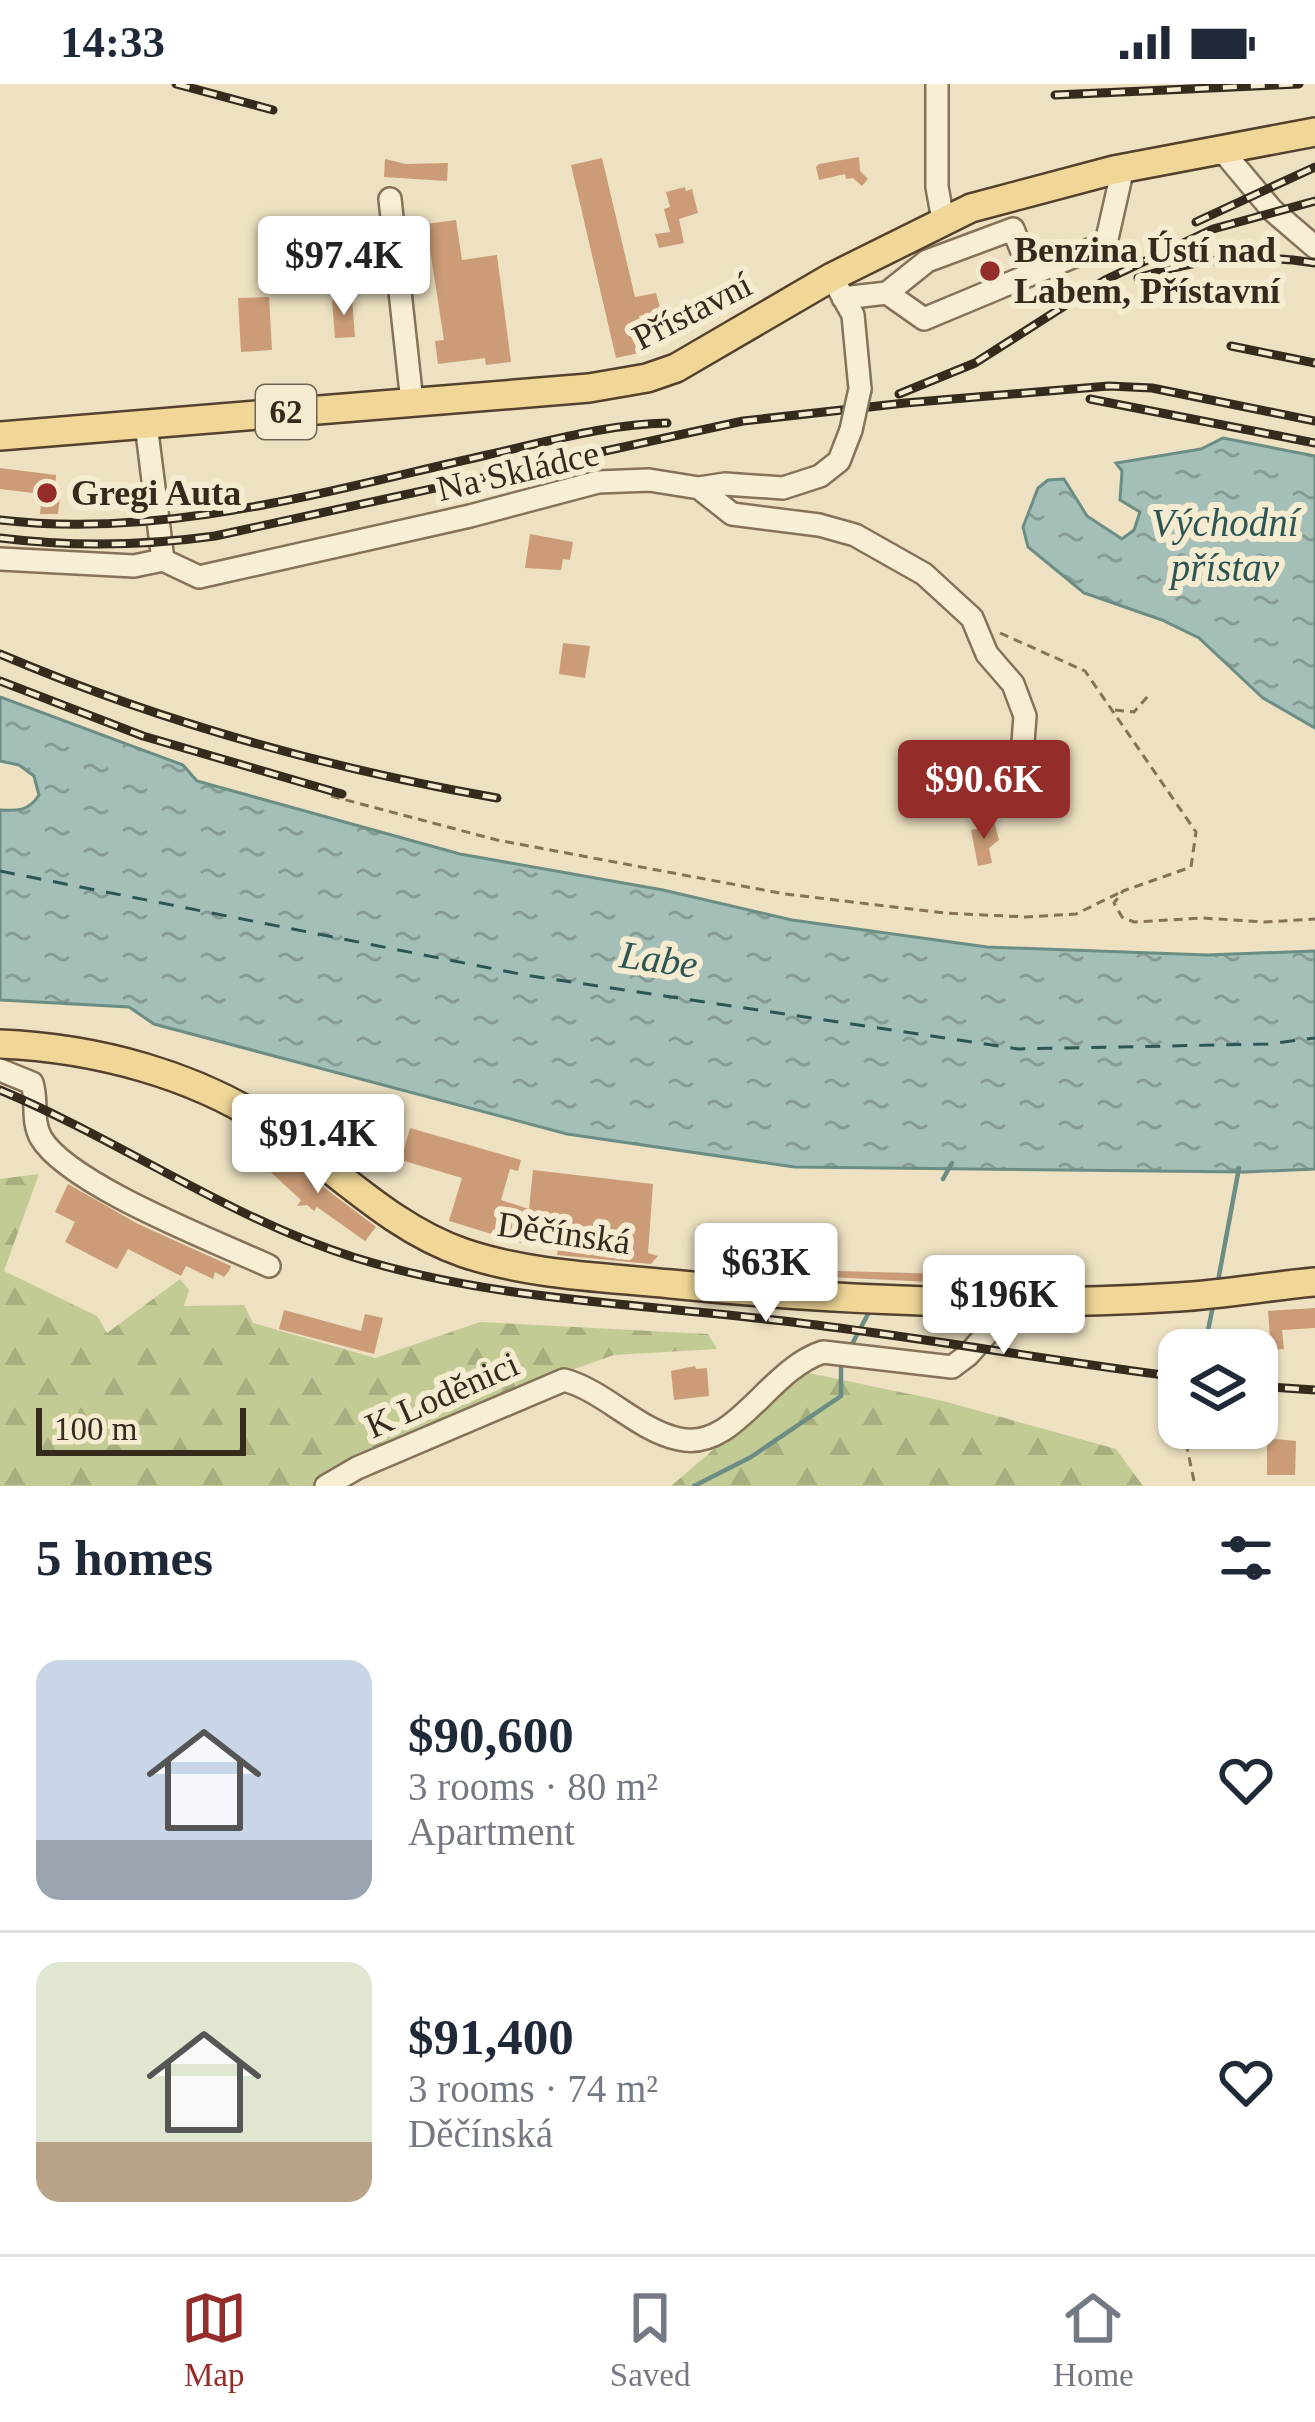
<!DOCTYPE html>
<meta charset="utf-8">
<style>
:root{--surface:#fff;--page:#f6f6f7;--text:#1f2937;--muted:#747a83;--line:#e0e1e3;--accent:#942c29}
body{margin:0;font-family:"Times New Roman",serif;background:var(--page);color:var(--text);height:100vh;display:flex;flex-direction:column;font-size:45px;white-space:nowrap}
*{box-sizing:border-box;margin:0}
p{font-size:39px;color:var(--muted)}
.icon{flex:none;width:66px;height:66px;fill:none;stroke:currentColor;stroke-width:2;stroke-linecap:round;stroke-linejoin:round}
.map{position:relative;height:1402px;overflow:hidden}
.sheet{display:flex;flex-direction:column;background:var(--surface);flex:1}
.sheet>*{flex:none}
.fabs{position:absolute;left:1158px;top:1245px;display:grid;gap:24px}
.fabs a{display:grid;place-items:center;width:120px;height:120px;border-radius:24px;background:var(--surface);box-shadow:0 3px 9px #0004;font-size:60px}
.scale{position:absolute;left:36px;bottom:30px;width:210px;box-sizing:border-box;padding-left:12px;border:6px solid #362a1d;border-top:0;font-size:33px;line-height:42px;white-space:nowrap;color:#362a1d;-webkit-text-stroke:9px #f5ebd0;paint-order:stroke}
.price{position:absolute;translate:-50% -102px;padding:0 27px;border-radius:12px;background:#fff;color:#222;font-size:39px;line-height:78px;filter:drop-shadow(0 3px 6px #0008)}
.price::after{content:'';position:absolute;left:50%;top:72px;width:36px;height:27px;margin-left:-18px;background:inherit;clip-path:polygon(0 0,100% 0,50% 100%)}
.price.selected{background:var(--accent);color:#fff}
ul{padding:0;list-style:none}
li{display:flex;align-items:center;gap:36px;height:300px;padding:0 36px}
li+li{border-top:3px solid var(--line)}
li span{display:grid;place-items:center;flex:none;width:336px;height:240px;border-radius:24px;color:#555}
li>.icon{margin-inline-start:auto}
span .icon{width:144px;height:144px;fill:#fffc;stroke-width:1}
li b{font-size:51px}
h2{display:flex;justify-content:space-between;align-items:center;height:144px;padding:0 36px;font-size:51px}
.status{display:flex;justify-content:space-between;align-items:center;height:84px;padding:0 60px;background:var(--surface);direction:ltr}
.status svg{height:33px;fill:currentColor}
.menu{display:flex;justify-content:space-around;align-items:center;height:168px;border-top:3px solid var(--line);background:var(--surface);font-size:33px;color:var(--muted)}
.menu a{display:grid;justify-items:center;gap:6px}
.menu .selected{color:var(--accent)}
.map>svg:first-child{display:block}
.forest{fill:url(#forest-firs)}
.water{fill:url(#water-ripples);stroke:#6b8d85;stroke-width:3}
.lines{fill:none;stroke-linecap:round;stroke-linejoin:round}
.stream{stroke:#6b8d85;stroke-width:4.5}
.ferry{stroke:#2c5654;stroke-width:3;stroke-dasharray:15 12;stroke-linecap:butt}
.building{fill:#cb9c77}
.minor-casing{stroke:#867259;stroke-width:26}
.major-casing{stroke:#54402d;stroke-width:32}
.path{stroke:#867259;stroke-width:3;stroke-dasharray:9 6;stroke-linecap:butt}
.minor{stroke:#f8eed4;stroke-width:21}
.major{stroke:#f0d798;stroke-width:27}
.rail-casing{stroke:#362a1d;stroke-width:9}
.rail{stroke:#f5ebd0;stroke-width:4.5;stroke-dasharray:14;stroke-linecap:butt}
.minor-bridge-casing{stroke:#867259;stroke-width:26;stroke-linecap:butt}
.minor-bridge{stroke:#f8eed4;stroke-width:21}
.poi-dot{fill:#942c29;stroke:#f5ebd0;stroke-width:4.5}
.labels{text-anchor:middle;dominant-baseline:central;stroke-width:12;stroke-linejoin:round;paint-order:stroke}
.shield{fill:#f5ebd0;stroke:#6f6453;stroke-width:3}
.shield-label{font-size:33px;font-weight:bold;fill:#362a1d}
.poi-label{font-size:36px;font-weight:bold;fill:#362a1d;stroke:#f5ebd0;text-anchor:start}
.street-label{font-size:36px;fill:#362a1d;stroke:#f5ebd0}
.water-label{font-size:39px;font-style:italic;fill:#2c5654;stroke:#f5ebd0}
</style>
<div class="status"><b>14:33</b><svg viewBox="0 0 49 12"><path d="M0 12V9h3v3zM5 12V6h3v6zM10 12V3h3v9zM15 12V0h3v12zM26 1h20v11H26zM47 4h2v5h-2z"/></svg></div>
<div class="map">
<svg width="1315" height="1402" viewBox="0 0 1315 1402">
<defs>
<pattern id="forest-firs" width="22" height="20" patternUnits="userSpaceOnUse" patternTransform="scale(3)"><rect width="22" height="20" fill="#c3cb95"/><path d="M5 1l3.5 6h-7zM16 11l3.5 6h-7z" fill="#a8ae80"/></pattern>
<pattern id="water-ripples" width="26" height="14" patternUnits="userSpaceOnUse" patternTransform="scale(3)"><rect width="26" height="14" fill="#a3bfb8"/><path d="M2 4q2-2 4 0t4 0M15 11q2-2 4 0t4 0" fill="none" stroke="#869b95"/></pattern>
</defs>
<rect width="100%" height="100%" fill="#ede1c1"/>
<path class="forest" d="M39,1090l-35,97 93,45 10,17 73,-54 9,11 -5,16 60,-1 9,18 122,35 105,-36 228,12 9,15 -103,6 -51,18 -243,113h-320v-307z
M804,1288l139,29 173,48 27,37h-472z"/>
<path class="water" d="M1223,354l92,18v272l-52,-30 -64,-60 -37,-18 -78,-27 -56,-46 -5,-20 15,-39 10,-8 16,-1 23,37 35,23 12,-9 6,-18 -20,-12 2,-29 -6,-8 85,-14z
M0,613l183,68 14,16 263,73 203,36 129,30 195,27 220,8 108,-4v218l-70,3 -451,-5 -227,-33 -413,-110 -25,-17 -129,-7v-190c18,1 29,1 39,-15l-5,-19 -15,-11 -19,-4z"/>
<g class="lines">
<path class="stream" d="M943,1095l9,-16
M1218,1197l21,-113
M851,1262l17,-32
M1204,1266l9,-44
M694,1402l57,-29 90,-61v-32"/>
<path class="ferry" d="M0,787l525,104 493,74 250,-5 47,-6"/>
</g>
<path class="building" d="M859,73l1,14 8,8 -6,7 -9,-8 -7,1 -1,-5 -26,6 -3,-13 3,-3z
M602,74l33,139 21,-4 5,18 -22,5 9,35 -32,7 -45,-193z
M385,75l21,5 42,-1 -1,18 -63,-4z
M685,103l1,4 6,-2 6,24 -19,6 5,24 -25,5 -4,-14 15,-2 -6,-23 6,-2 -4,-15z
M456,136l6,40 35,-5 14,107 -25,3 -1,-7 -47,6 -3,-23 9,-1 -18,-116z
M269,213l3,53 -31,2 -3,-54z
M352,214l3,39 -20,1 -3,-38z
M0,384l56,7 -1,13h6l-3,26h-18l2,-20 -42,-5z
M530,450l43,8 -3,18 -7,-1 -2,11 -36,-2z
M563,559l27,3 -5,32 -26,-4z
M994,737l5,19 -10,8 3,15 -14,3 -7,-36 7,-1 -1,-5z
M410,1044l111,32 -3,11 -8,-2 -9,31 28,9 4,-39 120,14 -5,69 10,3 -7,8 -94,-9 1,-6 -33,-5 -76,-23 13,-43 -61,-18z
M276,1067l100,76 -11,14 -48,-34 -3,4 -7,-6 -10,1 4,-6 -37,-34z
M68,1100l70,40 93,42 -2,5 -5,6 -9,-5 -2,7 -27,-13 -5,10 -53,-27 -11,20 -52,-27 10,-20 -20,-10z
M977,1178l2,10 29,1v5l-7,2v3l-28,1 -208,-10v-5l182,5 4,-8z
M1315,1224v20l-33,2 2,19 -13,1 -3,-39z
M284,1226l77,21 4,-17 18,4 -9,36 -95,-25z
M695,1282l1,3 11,-1 2,28 -35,4 -3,-29z
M1276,1355l20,2 -1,34h-28v-34z"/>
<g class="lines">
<defs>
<path id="minor" d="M937,0v103l6,33
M1221,65l51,61 43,37
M390,115l22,203
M838,204l15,27 7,74
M887,209l37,26 182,-76 17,-75
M843,214l44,-5 40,-32 86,-32 18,45
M699,404l33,26 87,11 36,10 69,39 48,44 15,36 26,30 12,32 -3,40
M0,475l134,7 29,-6 -17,-136
M163,476l36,17 271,-61 128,-34 51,-2 50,8 26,-4 58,4 37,-12 19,-15 12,-31
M0,986l32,13c6,18 -1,37 9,55 28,47 174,103 228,128
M326,1402l31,-18 207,-88c41,11 73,50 115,59 56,13 88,-69 144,-87l129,15 16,-12 47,-53"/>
<path id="major" d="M0,352l589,-48 58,-10 29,-10 156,-91 139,-69 143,-38 201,-38
M0,960c95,4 195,30 275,84 62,42 116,100 189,125 65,22 138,24 207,31 169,17 338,24 508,13 46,-3 91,-11 136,-15"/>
</defs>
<use href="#minor" class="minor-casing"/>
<use href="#major" class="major-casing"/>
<path class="path" d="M1000,549l85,38 111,161 -5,35 -68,24 -9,12 8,14 12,5 68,-4 63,4 50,-3
M1115,626l19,2 15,-17
M331,712l166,44 288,54 160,19 81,4 50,-3 47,-23
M1183,1344l12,58"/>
<use href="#minor" class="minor"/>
<use href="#major" class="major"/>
<defs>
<path id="rail" d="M176,0l97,26
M1055,11l244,-11
M1196,138l119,-55
M1138,194c56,-19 118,-25 177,-15
M1231,262l84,17
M899,310l76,-31 130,-83 108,-51 102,-28
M1090,315l225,44
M0,436c167,19 326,-29 487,-65 59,-13 120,-31 180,-32
M0,454c73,9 142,8 215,-2l528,-115 162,-18 204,-17 43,2 163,33
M0,570c160,68 326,114 497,144
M0,597l143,55 199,58
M0,1006c120,50 229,128 353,167 137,43 280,46 421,63 136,15 270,40 405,57
M1257,1302l58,4"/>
</defs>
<use href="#rail" class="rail-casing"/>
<use href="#rail" class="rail"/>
<defs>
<path id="minor-bridge" d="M851,346l9,-41"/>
</defs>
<use href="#minor-bridge" class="minor-bridge-casing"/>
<use href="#minor-bridge" class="minor-bridge"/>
</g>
<g class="poi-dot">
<circle cx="990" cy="187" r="12"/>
<circle cx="47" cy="409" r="12"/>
</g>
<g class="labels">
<rect class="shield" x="256" y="301" width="60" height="54" rx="9"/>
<g class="shield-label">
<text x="286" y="328">62</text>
</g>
<g class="poi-label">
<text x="1014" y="166">Benzina Ústí nad<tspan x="1014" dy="41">Labem, Přístavní</tspan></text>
<text x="71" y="409">Gregi Auta</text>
</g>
<g class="street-label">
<text transform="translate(692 227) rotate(-27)">Přístavní</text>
<text transform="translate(518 387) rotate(-13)">Na Skládce</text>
<text transform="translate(564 1149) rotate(8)">Děčínská</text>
<text transform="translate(442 1311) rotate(-24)">K Loděnici</text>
</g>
<g class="water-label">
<text x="1225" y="438">Východní<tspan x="1225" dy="45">přístav</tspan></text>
<text transform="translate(659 875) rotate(8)">Labe</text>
</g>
</g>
</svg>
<div class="fabs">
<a><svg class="icon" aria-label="layers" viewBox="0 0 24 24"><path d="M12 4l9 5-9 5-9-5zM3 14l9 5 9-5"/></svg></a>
</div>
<div class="scale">100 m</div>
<b class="price" style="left:344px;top:234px">$97.4K</b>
<b class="price selected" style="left:984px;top:758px">$90.6K</b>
<b class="price" style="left:318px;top:1112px">$91.4K</b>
<b class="price" style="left:766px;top:1241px">$63K</b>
<b class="price" style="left:1004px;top:1273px">$196K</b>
</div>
<section class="sheet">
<h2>5 homes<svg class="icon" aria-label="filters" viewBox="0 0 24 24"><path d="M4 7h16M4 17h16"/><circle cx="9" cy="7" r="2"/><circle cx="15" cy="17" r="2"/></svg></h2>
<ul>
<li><span style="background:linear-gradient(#c9d6e8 75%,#9aa5b1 0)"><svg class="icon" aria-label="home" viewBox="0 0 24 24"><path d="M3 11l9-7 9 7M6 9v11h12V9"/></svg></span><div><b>$90,600</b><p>3 rooms · 80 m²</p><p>Apartment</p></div><svg class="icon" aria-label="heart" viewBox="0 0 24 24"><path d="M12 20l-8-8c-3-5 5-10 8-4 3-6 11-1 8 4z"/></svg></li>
<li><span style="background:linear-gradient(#dfe7d0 75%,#b9a48a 0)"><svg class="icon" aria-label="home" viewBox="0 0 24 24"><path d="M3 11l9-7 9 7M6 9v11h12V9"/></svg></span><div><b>$91,400</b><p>3 rooms · 74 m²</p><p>Děčínská</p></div><svg class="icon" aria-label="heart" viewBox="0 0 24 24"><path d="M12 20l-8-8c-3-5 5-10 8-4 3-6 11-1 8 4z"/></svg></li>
</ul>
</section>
<nav class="menu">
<a class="selected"><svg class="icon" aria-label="map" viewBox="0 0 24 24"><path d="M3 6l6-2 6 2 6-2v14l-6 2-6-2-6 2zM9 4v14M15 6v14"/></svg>Map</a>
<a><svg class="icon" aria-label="saved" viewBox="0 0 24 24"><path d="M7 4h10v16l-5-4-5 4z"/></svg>Saved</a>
<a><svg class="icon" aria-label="home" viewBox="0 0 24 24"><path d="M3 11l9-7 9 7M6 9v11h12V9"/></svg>Home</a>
</nav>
